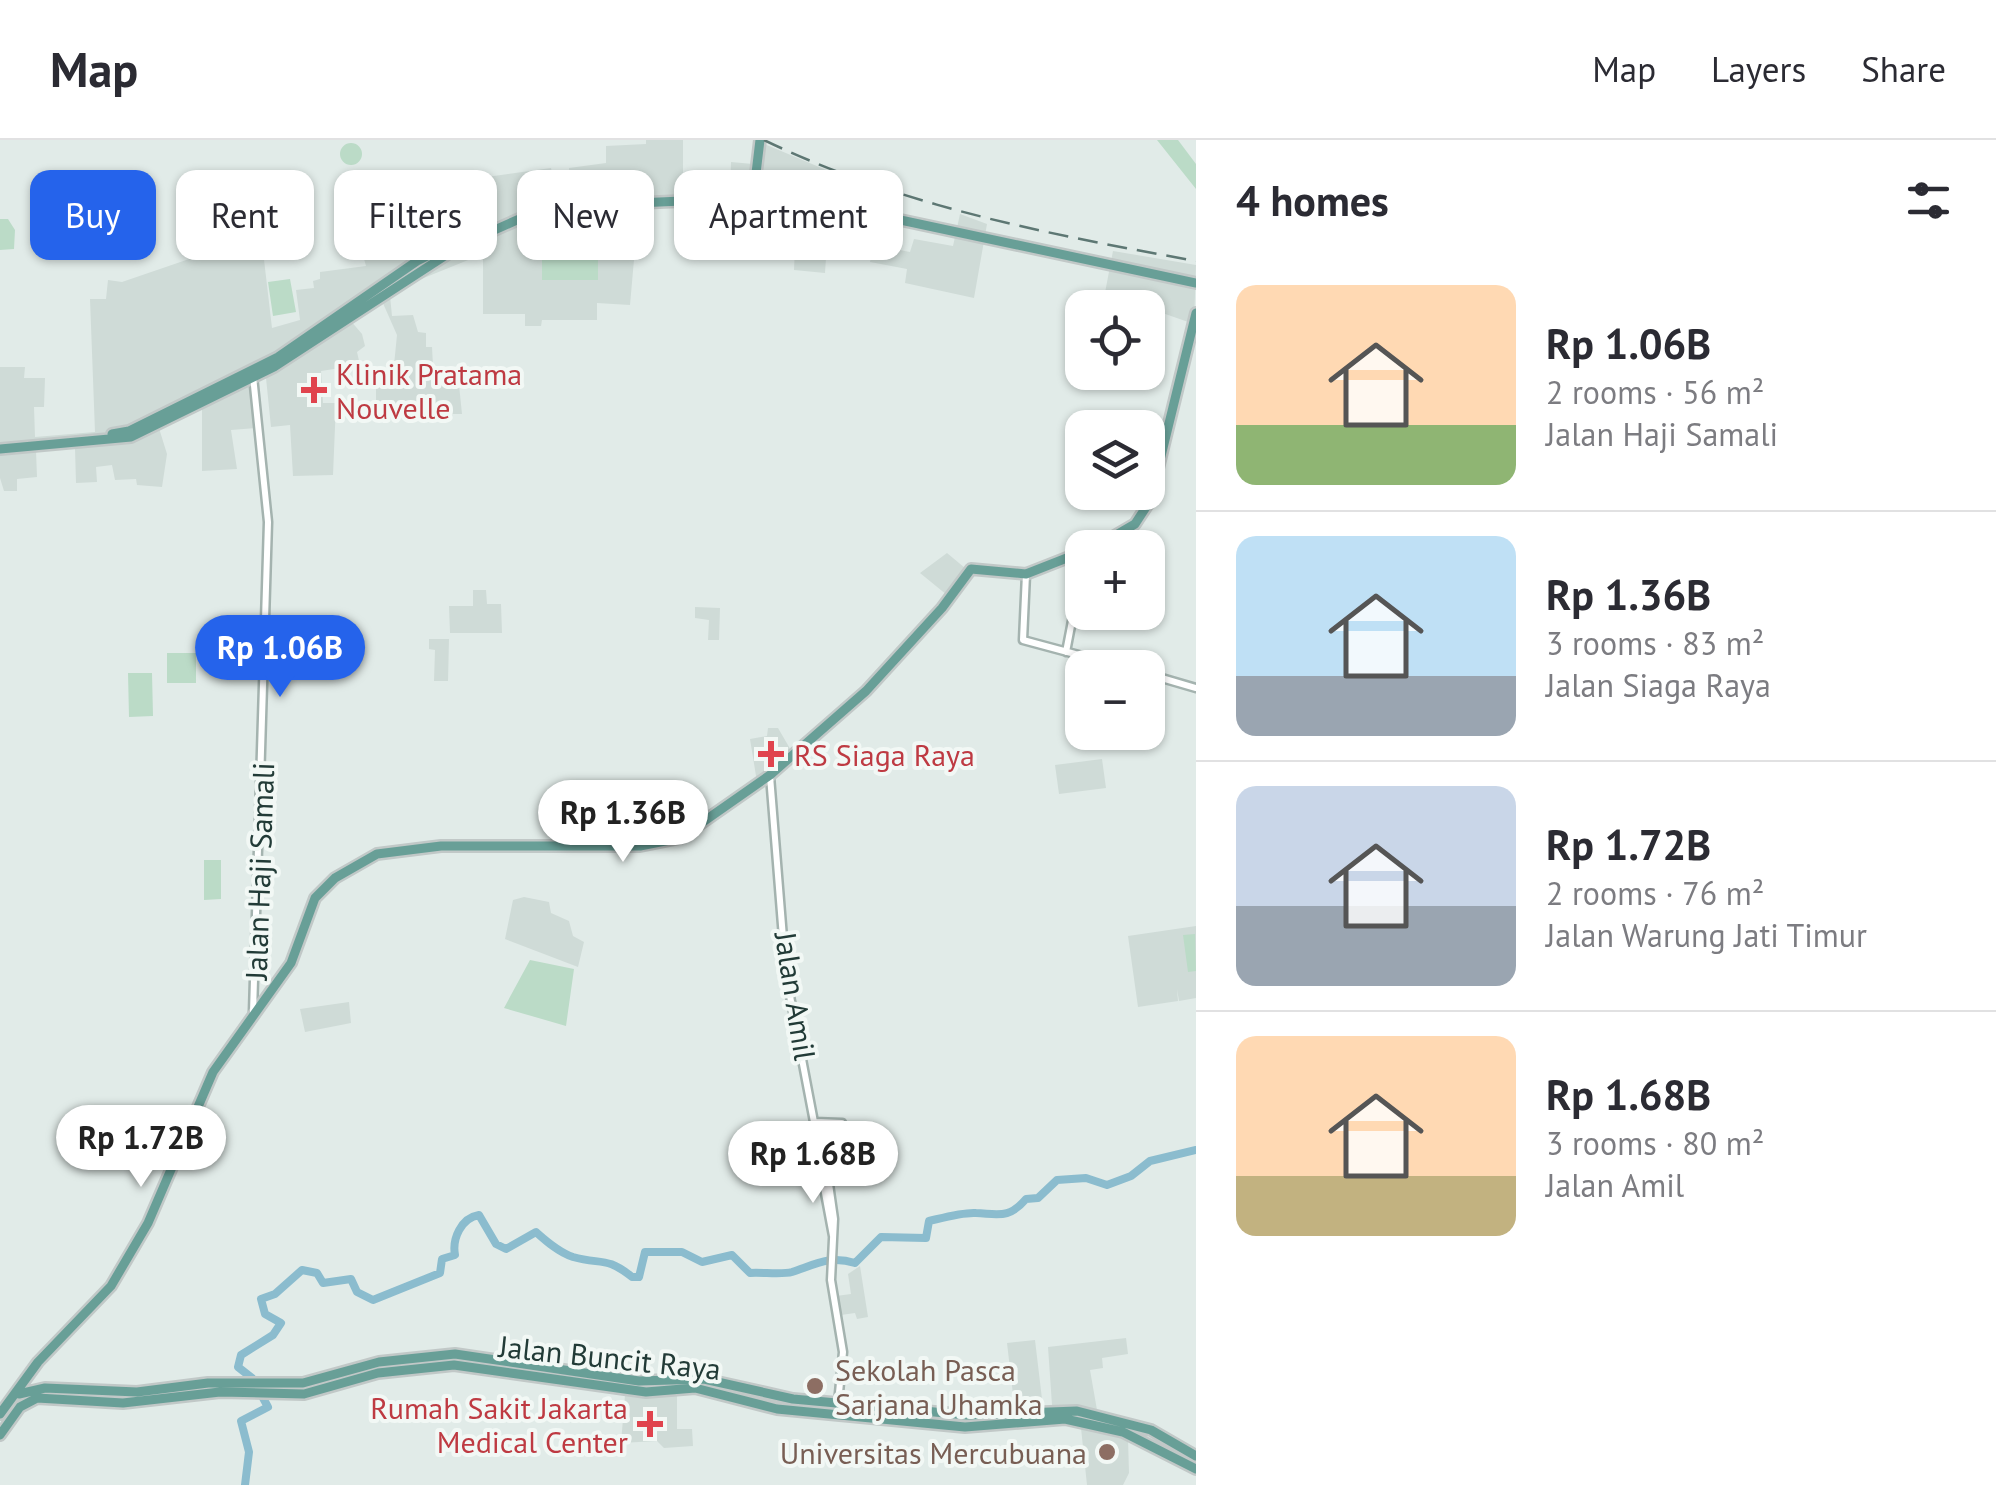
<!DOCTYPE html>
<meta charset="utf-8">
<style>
:root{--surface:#fff;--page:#f7f7f7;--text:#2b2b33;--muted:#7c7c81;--line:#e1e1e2;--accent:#2563eb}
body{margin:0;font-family:"PT Sans",sans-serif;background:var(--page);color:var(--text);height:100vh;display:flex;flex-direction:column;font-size:38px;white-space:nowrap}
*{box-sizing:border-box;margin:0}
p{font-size:32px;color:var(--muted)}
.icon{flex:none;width:55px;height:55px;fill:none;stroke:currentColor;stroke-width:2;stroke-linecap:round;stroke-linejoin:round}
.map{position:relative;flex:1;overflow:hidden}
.drawer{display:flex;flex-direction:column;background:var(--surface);width:800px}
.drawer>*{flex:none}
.banner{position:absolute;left:30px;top:30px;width:950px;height:90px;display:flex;gap:20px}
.tools{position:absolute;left:1065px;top:150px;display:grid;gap:20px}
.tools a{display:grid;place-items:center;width:100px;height:100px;border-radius:20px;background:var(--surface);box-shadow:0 2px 8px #0004;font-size:50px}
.price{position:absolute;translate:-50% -85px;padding:0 22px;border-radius:35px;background:#fff;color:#222;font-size:32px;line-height:65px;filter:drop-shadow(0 2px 5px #0008)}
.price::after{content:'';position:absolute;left:50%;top:60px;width:30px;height:22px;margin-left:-15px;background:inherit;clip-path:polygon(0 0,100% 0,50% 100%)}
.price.on{background:var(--accent);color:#fff}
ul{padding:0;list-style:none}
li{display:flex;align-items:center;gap:30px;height:250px;padding:0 40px}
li+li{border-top:2px solid var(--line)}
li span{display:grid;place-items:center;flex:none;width:280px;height:200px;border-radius:20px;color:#555}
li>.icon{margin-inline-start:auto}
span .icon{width:120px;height:120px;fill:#fffc;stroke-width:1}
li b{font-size:42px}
h2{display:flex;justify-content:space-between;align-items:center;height:120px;padding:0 40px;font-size:42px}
.chip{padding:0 35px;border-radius:20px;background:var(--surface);box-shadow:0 2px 8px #0004;font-size:35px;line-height:90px}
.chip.on{background:var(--accent);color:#fff}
header{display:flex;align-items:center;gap:60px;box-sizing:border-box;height:140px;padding:0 50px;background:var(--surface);border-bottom:2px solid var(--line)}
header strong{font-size:48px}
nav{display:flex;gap:55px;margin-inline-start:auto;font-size:35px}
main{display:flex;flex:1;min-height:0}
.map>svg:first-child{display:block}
.built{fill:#cfdbd7}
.green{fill:#bbdbc7}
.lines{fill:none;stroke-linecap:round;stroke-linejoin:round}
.river{stroke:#8bbcce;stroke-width:8}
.minor-casing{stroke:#a4b3af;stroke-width:11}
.major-casing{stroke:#c1c8c7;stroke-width:14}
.minor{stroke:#fff;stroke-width:6}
.major{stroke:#689f97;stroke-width:9}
.rail{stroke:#5d7773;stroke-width:2.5;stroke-dasharray:20 10;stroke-linecap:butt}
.health-dot{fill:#e0444e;stroke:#f2f8f5;stroke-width:4}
.education-dot{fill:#8d6e63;stroke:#f2f8f5;stroke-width:4}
.labels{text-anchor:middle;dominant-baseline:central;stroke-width:8;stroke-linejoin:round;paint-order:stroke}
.health-label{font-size:30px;fill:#be3a42;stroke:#f2f8f5;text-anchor:start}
.street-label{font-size:30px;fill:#223b37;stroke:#f2f8f5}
.education-label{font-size:30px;fill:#785e54;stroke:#f2f8f5;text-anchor:start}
</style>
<header>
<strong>Map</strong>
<nav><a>Map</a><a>Layers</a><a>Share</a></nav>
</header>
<main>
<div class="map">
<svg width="1196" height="1345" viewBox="0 0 1196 1345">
<rect width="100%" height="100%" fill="#e1ebe8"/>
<path class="built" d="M646,0h37v53l-4,10h-40l-9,102 -33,-2v17h-55l-1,6h-16v-12h-42v-60l-79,32 -14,10 2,20 21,-1 5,17 8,1v14h6l2,38h25l3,29h-58l-28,-5v-32l17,-2 4,-40 -15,-34 -32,19 12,14 3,12 -8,6 3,13 -39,6 2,32h13l-3,72 -40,1 -3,-51 -19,2 -5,-49 -14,6 4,44 -25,2 6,39 -35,2v-65l-44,19 9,29 -5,33 -25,-2 -1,-6 -21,1 -3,-15 -16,2 1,15 -21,1 -1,-35 -39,3 1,26 -20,2v12h-13l-4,-13v-111h25l-1,11h21l-1,29h-10l1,30 60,-5 -5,-133h16l2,-19 14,2 73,-25 35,-2 1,-5 32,1 9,77 28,-8 -4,-30 18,-2 -1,-7 7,-2v-7l46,-6 -5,-18 17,-3 -1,-28 69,-10 5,10 28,-8 -7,-30 79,-11 3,16 16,-2 -1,-14 37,-5v-17l40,-2z
M755,0l126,53 -5,11 -23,-3 -3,28 -22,-1 -3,45 -31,-3 1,-22 -11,-1v-22l-30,-1 1,-29 -25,-2 1,-31 22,2z
M960,74l27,10 -13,74 -69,-15 2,-14 -37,-7 4,-17 36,7 4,-13 39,7z
M1113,111l83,14 -2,59 -46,-16 -45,-5z
M947,413l18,15 -18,27 -27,-22z
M473,450h13l1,14h14l1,29h-52l-1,-27h24z
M695,467l25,1 -1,32h-11l1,-20 -14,-2z
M429,499h20l-1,42h-14l1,-31 -6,-1z
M768,588h10l14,24 -35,30 -7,-43 17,-3z
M1102,619l4,29 -47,6 -4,-29z
M524,757l25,5 2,11 18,8 4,15 11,6 -6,25 -73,-28 8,-39z
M1196,786v72l-17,3 -2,-12 1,12 -40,6 -10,-71z
M349,862l2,21 -46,9 -5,-23z
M860,1126l8,51 -11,2 -2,-6 -14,2 -5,-19 15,-2 -3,-20z
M1126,1198l2,16 -26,4 1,10 -13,2 7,40 -45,-5 -4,-58z
M1035,1200l7,59 -28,4 -7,-60z
M677,1252v37h15l1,17 -29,2 -7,-7 -36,2 4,-48z
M1081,1288l47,11 1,34 -6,12h-36z"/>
<path class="green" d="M1157,0h21l18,24v25z
M340 14a11 11 0 1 1 22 0a11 11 0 1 1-22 0Z
M0,79h8l7,11 -1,19 -14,1z
M614,89l18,2 -3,28 -17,-2z
M542,103h56v37h-56z
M290,139l6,33 -23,4 -5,-34z
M167,513h29v30h-29z
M128,533h24l1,43 -24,1z
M204,720h17v39l-17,1z
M1195,794l1,37 -8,1 -5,-37z
M530,820l44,9 -8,57 -62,-18z"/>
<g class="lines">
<path class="river" d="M245,1345l4,-33 -8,-31 27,-14 -16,-29 -14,-11 3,-12 32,-20 8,-12 -16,-9 -4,-15 14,-5 27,-24 15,3 6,10 28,-4 6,13 16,8 67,-27 2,-14 13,-4c-3,-16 6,-37 24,-40l17,29 10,5 30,-17c9,8 22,20 37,25 28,8 33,-1 59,20h7l6,-25h37l20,10 30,-7 18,18c12,-1 32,2 42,-1 24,-8 38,-17 63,-9l26,-26 45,1 3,-17c13,-3 34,-9 47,-8 23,1 33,6 50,-14l12,-1 19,-18 29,-2 21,7 24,-9 19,-15 46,-11"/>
<defs>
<path id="minor" d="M253,236l15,146 -15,490
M1026,434l-3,66 104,28
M1066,512l10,-52 1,-46
M1148,534l48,14
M770,636l16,199 28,147 28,1 7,24 -6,24 -21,6 11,59
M828,1037l6,42 -3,61 12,72 -5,51"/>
<path id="major" d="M753,58l7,-58
M112,294l17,-3 149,-74 139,-96 69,-34
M0,309l131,-12 143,-70 189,-123 63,-28 45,-10 111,-5 153,5 361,77
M1094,408l41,-24 15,-23 46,-188
M19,1254l26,-6 92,4 71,-9h95l76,-21 76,-8 184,27 65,-2 89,20 174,16 110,-4 74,19 45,26
M0,1274l38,-52 73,-76 37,-63 65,-151 78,-109 24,-65 20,-20 42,-24 64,-8h199l40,-8 90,-63 96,-84 76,-83 29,-39 55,5 56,-22
M0,1295l20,-28 17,-9 86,5 97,-11 84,2 74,-21 76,-8 192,27 49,-4 82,21 188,18 100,-8 58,13 73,37"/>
</defs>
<use href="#minor" class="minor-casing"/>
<use href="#major" class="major-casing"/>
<use href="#minor" class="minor"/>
<use href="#major" class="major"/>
<path class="rail" d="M764,0c137,66 283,94 432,121"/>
</g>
<g class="health-dot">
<path d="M309 235h10v10h10v10h-10v10h-10v-10h-10v-10h10z"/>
<path d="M766 599h10v10h10v10h-10v10h-10v-10h-10v-10h10z"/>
<path d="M645 1269h10v10h10v10h-10v10h-10v-10h-10v-10h10z"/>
</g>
<g class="education-dot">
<circle cx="815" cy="1246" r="10"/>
<circle cx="1107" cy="1312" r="10"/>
</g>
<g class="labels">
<g class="health-label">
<text x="336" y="233">Klinik Pratama<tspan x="336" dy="34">Nouvelle</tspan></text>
<text x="794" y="614">RS Siaga Raya</text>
<text x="628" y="1267" text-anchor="end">Rumah Sakit Jakarta<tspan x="628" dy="34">Medical Center</tspan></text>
</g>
<g class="street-label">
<text transform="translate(259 731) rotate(-88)">Jalan Haji Samali</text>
<text transform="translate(796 856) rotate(81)">Jalan Amil</text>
<text transform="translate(610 1217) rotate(6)">Jalan Buncit Raya</text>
</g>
<g class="education-label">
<text x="835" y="1229">Sekolah Pasca<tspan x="835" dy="34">Sarjana Uhamka</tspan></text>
<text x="1087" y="1312" text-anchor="end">Universitas Mercubuana</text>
</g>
</g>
</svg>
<div class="tools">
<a><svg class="icon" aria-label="locate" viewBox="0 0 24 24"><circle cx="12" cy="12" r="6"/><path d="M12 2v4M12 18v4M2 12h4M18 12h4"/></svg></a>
<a><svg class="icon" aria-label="layers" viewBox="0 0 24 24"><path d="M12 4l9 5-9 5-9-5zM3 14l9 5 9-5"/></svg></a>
<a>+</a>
<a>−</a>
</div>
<b class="price on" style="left:280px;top:560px">Rp 1.06B</b>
<b class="price" style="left:623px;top:725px">Rp 1.36B</b>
<b class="price" style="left:141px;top:1050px">Rp 1.72B</b>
<b class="price" style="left:813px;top:1066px">Rp 1.68B</b>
<div class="banner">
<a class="chip on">Buy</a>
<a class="chip">Rent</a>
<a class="chip">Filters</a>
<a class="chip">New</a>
<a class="chip">Apartment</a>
</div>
</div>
<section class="drawer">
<h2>4 homes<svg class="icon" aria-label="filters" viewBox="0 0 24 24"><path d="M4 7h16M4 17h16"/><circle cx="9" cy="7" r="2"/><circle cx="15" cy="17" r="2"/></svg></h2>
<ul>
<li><span style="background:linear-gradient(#ffd9b3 70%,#8fb573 0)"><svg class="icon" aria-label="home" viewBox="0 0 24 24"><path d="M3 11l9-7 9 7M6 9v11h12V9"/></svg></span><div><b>Rp 1.06B</b><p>2 rooms · 56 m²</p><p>Jalan Haji Samali</p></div></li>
<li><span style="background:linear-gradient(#bfe0f5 70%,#9aa5b1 0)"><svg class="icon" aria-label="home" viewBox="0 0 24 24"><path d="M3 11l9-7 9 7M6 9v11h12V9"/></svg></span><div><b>Rp 1.36B</b><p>3 rooms · 83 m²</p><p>Jalan Siaga Raya</p></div></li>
<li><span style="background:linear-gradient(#c9d6e8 60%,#9aa5b1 0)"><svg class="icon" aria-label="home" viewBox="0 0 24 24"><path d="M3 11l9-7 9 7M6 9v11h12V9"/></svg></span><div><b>Rp 1.72B</b><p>2 rooms · 76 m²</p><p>Jalan Warung Jati Timur</p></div></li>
<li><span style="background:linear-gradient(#ffd9b3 70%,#c2b280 0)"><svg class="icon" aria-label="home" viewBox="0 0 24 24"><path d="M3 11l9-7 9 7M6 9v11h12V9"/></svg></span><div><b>Rp 1.68B</b><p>3 rooms · 80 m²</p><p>Jalan Amil</p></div></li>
</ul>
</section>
</main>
